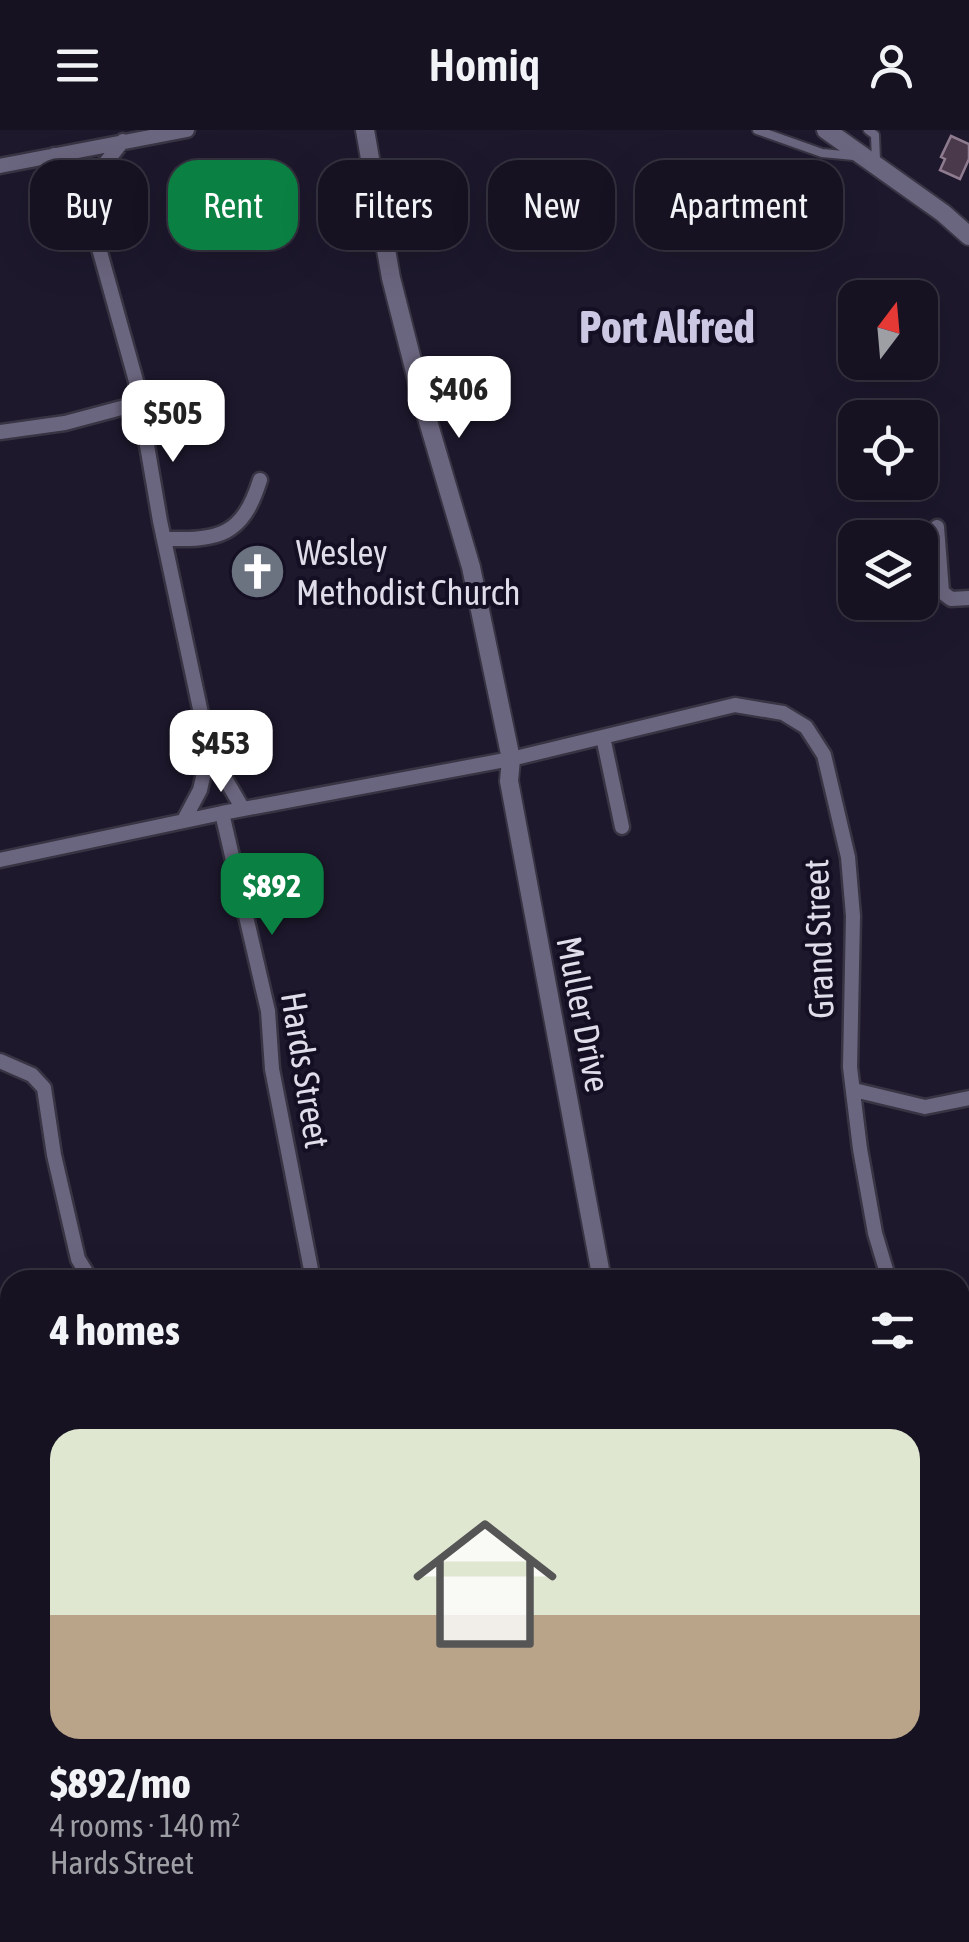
<!DOCTYPE html>
<meta charset="utf-8">
<style>
:root{--surface:#161221;--page:#1f1b2a;--text:#f1f3f6;--muted:#9e9ea5;--line:#35323f;--accent:#0b8043}
body{margin:0;font-family:"Asap Condensed",sans-serif;background:var(--page);color:var(--text);height:100vh;display:flex;flex-direction:column;font-size:38px;white-space:nowrap}
*{box-sizing:border-box;margin:0}
p{font-size:32px;color:var(--muted)}
.icon{flex:none;width:55px;height:55px;fill:none;stroke:currentColor;stroke-width:2;stroke-linecap:round;stroke-linejoin:round}
.map{position:relative;flex:1;overflow:hidden}
.panel{position:absolute;left:0px;top:1140px;width:970px;height:672px;display:flex;flex-direction:column;background:var(--surface);border-radius:30px 30px 0 0;box-shadow:0 10px 40px #0002,0 0 0 2px var(--line)}
.panel>*{flex:none}
.guide{position:absolute;left:30px;top:30px;width:910px;height:90px;display:flex;gap:20px}
.needle{width:65px;rotate:16deg}
.controls{position:absolute;left:838px;top:150px;display:grid;gap:20px}
.controls a{display:grid;place-items:center;width:100px;height:100px;border-radius:20px;background:var(--surface);box-shadow:0 10px 40px #0002,0 0 0 2px var(--line);font-size:50px}
.price{position:absolute;translate:-50% -85px;padding:0 22px;border-radius:20px;background:#fff;color:#222;font-size:32px;line-height:65px;filter:drop-shadow(0 2px 5px #0008)}
.price::after{content:'';position:absolute;left:50%;top:60px;width:30px;height:22px;margin-left:-15px;background:inherit;clip-path:polygon(0 0,100% 0,50% 100%)}
.price.current{background:var(--accent);color:#fff}
ul{padding:0;list-style:none}
li{display:grid;align-content:center;gap:20px;height:530px;padding:0 50px}
li+li{border-top:2px solid var(--line)}
li span{display:grid;place-items:center;height:310px;border-radius:30px;color:#555}
li>.icon{margin-inline-start:auto}
span .icon{width:180px;height:180px;fill:#fffc;stroke-width:1}
li b{font-size:42px}
h2{display:flex;justify-content:space-between;align-items:center;height:120px;padding:0 50px;font-size:42px}
.tag{padding:0 35px;border-radius:30px;background:var(--surface);box-shadow:0 10px 40px #0002,0 0 0 2px var(--line);font-size:35px;line-height:90px}
.tag.current{background:var(--accent);color:#fff}
header{display:flex;justify-content:space-between;align-items:center;height:130px;padding:0 50px;background:var(--surface);font-size:45px;font-weight:600}
.map>svg:first-child{display:block}
.building{fill:#4a394b;stroke:#8f7b8f;stroke-width:2.5}
.lines{fill:none;stroke-linecap:round;stroke-linejoin:round}
.service-casing{stroke:#383443;stroke-width:12}
.minor-casing{stroke:#383443;stroke-width:19}
.tertiary-casing{stroke:#383443;stroke-width:22}
.service{stroke:#6b667f;stroke-width:8}
.minor{stroke:#6b667f;stroke-width:14}
.tertiary{stroke:#6b667f;stroke-width:18}
.labels{text-anchor:middle;dominant-baseline:central;stroke-width:8;stroke-linejoin:round;paint-order:stroke}
.poi-label{font-size:35px;fill:#e0ddeb;stroke:#140f22;text-anchor:start}
.street-label{font-size:35px;fill:#e0ddeb;stroke:#140f22}
.district-label{font-size:45px;font-weight:bold;fill:#ccc7e3;stroke:#140f22}
</style>
<header><svg class="icon" aria-label="menu" viewBox="0 0 24 24"><path d="M4 6h16M4 12h16M4 18h16"/></svg>Homiq<svg class="icon" aria-label="person" viewBox="0 0 24 24"><circle cx="12" cy="8" r="4"/><path d="M4 21q1-7 8-7t8 7"/></svg></header>
<div class="map">
<svg width="969" height="1812" viewBox="0 0 969 1812">
<rect width="100%" height="100%" fill="#1d182c"/>
<path class="building" d="M951,6l18,8v15l-9,20 -20,-9 5,-11 -4,-2z"/>
<g class="lines">
<defs>
<path id="service" d="M757,0l65,23 32,3
M868,0l7,5 1,26"/>
<path id="minor" d="M54,25l29,36 53,190 24,140 49,230 34,58
M0,36l187,-36
M83,61l40,-50
M0,302l65,-9 75,-20
M937,397l5,65 9,7 18,-1
M164,409c55,1 78,-2 96,-59
M603,607l19,90
M222,683l46,198 4,58 41,211
M184,690l16,-30 9,-39
M0,730l222,-47 289,-54 224,-54 48,8 23,14 18,28 24,102 5,59 -3,151 10,82 15,84 14,47
M0,931l32,14 12,13 10,67 24,104 13,21
M854,960l71,17 44,-9
M960,1318l9,5
M960,1652l9,-5
M0,1742l10,6
M125,1802l28,10
M794,1802l6,10
M206,1812l59,-6 47,6
M359,1812l16,-10
M701,1812l7,-10"/>
<path id="tertiary" d="M365,0l26,148 34,133 46,156 40,192 -2,22 93,499
M826,0l117,83 26,23
M941,1802l3,10"/>
</defs>
<use href="#service" class="service-casing"/>
<use href="#minor" class="minor-casing"/>
<use href="#tertiary" class="tertiary-casing"/>
<use href="#service" class="service"/>
<use href="#minor" class="minor"/>
<use href="#tertiary" class="tertiary"/>
</g>
<defs>
<symbol id="church-disc" viewBox="-11 -11 22 22"><circle r="9.5" fill="#6b7280" stroke="#140f22"/><path d="M-1.2-6h2.4v3.5h3.3v2.4h-3.3V6h-2.4V-.1h-3.3v-2.4h3.3Z" fill="#fff"/></symbol>
</defs>
<g fill-rule="evenodd">
<use href="#church-disc" x="226" y="410" width="63" height="63"/>
</g>
<g class="labels">
<g class="poi-label">
<text x="296" y="422">Wesley<tspan x="296" dy="40">Methodist Church</tspan></text>
</g>
<g class="street-label">
<text transform="translate(818 809) rotate(-92)">Grand Street</text>
<text transform="translate(584 884) rotate(79)">Muller Drive</text>
<text transform="translate(306 940) rotate(81)">Hards Street</text>
</g>
<g class="district-label">
<text x="667" y="197">Port Alfred</text>
</g>
</g>
</svg>
<div class="controls">
<a><svg class="needle" viewBox="-14 -14 28 28"><path d="M0-13l5 13h-10z" fill="#e53935"/><path d="M0 13l5-13h-10z" fill="#9e9ea5"/></svg></a>
<a><svg class="icon" aria-label="locate" viewBox="0 0 24 24"><circle cx="12" cy="12" r="6"/><path d="M12 2v4M12 18v4M2 12h4M18 12h4"/></svg></a>
<a><svg class="icon" aria-label="layers" viewBox="0 0 24 24"><path d="M12 4l9 5-9 5-9-5zM3 14l9 5 9-5"/></svg></a>
</div>
<b class="price" style="left:459px;top:311px">$406</b>
<b class="price" style="left:173px;top:335px">$505</b>
<b class="price" style="left:221px;top:665px">$453</b>
<b class="price current" style="left:272px;top:808px">$892</b>
<div class="guide">
<a class="tag">Buy</a>
<a class="tag current">Rent</a>
<a class="tag">Filters</a>
<a class="tag">New</a>
<a class="tag">Apartment</a>
</div>
<section class="panel">
<h2>4 homes<svg class="icon" aria-label="filters" viewBox="0 0 24 24"><path d="M4 7h16M4 17h16"/><circle cx="9" cy="7" r="2"/><circle cx="15" cy="17" r="2"/></svg></h2>
<ul>
<li><span style="background:linear-gradient(#dfe7d0 60%,#b9a48a 0)"><svg class="icon" aria-label="home" viewBox="0 0 24 24"><path d="M3 11l9-7 9 7M6 9v11h12V9"/></svg></span><div><b>$892/mo</b><p>4 rooms · 140 m²</p><p>Hards Street</p></div></li>
</ul>
</section>
</div>
